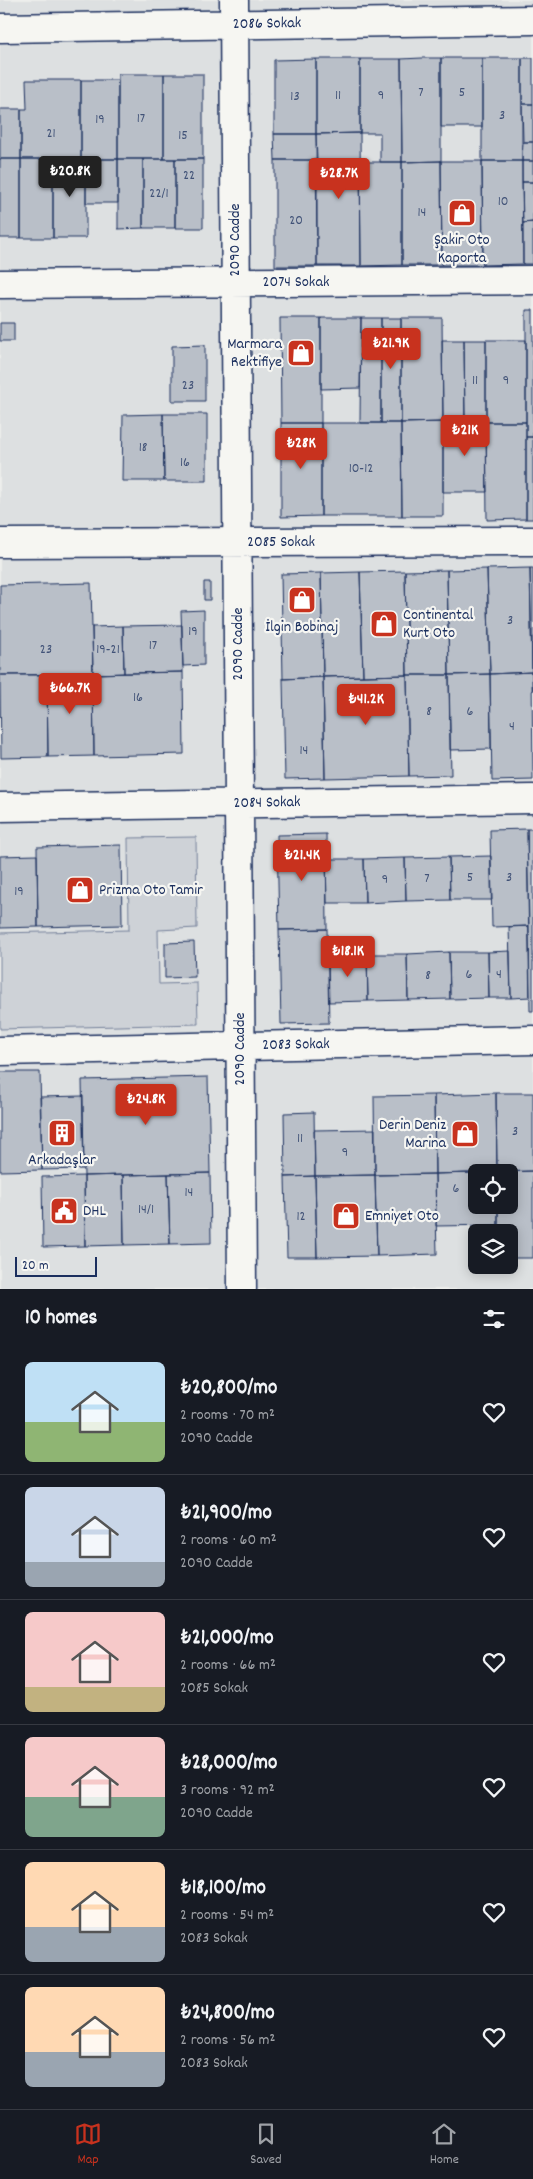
<!DOCTYPE html>
<meta charset="utf-8">
<style>
:root{--surface:#171b24;--page:#20242c;--text:#f1f3f6;--muted:#9ea1a6;--line:#363941;--accent:#c8321e}
body{margin:0;font-family:Dekko,sans-serif;background:var(--page);color:var(--text);height:100vh;display:flex;flex-direction:column;font-size:19px;white-space:nowrap}
*{box-sizing:border-box;margin:0}
p{font-size:16px;color:var(--muted)}
.icon{flex:none;width:28px;height:28px;fill:none;stroke:currentColor;stroke-width:2;stroke-linecap:round;stroke-linejoin:round}
.map{position:relative;height:1289px;overflow:hidden}
.drawer{display:flex;flex-direction:column;background:var(--surface);flex:1}
.drawer>*{flex:none}
.buttons{position:absolute;left:468px;top:1164px;display:grid;gap:10px}
.buttons a{display:grid;place-items:center;width:50px;height:50px;border-radius:8px;background:var(--surface);box-shadow:0 2px 12px #0003;font-size:25px}
.scale{position:absolute;left:15px;bottom:12px;width:82px;box-sizing:border-box;padding-left:5px;border:2px solid #1b2f5e;border-top:0;font-size:14px;line-height:18px;white-space:nowrap;color:#1b2f5e;-webkit-text-stroke:4px #f6f6f2;paint-order:stroke}
.price{position:absolute;translate:-50% -42px;padding:0 11px;border-radius:5px;background:var(--accent);color:#fff;font-size:16px;line-height:32px;filter:drop-shadow(0 1px 2px #0008)}
.price::after{content:'';position:absolute;left:50%;top:30px;width:15px;height:11px;margin-left:-8px;background:inherit;clip-path:polygon(0 0,100% 0,50% 100%)}
.price.on{background:#222;color:#fff}
ul{padding:0;list-style:none}
li{display:flex;align-items:center;gap:15px;height:125px;padding:0 25px}
li+li{border-top:1px solid var(--line)}
li span{display:grid;place-items:center;flex:none;width:140px;height:100px;border-radius:8px;color:#555}
li>.icon{margin-inline-start:auto}
span .icon{width:60px;height:60px;fill:#fffc;stroke-width:1}
li b{font-size:21px}
h2{display:flex;justify-content:space-between;align-items:center;height:60px;padding:0 25px;font-size:21px}
.tab-bar{display:flex;justify-content:space-around;align-items:center;height:70px;border-top:1px solid var(--line);background:var(--surface);font-size:14px;color:var(--muted)}
.tab-bar a{display:grid;justify-items:center;gap:2px}
.tab-bar .on{color:var(--accent)}
.map>svg:first-child{display:block}
.built{fill:#dde0e1;fill-rule:evenodd}
.green{fill:#ced2d7;stroke:#74809a}
.building{fill:#b9bfc8;stroke:#1b2f5e}
.lines{fill:none;stroke-linecap:round;stroke-linejoin:round}
.minor-casing{stroke:#1b2f5e;stroke-width:31}
.minor{stroke:#f6f6f2;stroke-width:28}
.labels{text-anchor:middle;dominant-baseline:central;stroke-width:4.5;stroke-linejoin:round;paint-order:stroke}
.number-label{font-size:14px;fill:#425378}
.street-label{font-size:16px;fill:#1b2f5e;stroke:#f6f6f2}
.poi-label{font-size:16px;fill:#1b2f5e;stroke:#f6f6f2;text-anchor:start}
</style>
<div class="map">
<svg width="533" height="1289" viewBox="0 0 533 1289">
<rect width="100%" height="100%" fill="#edeeec"/>
<filter id="ink" filterUnits="userSpaceOnUse"><feTurbulence type="fractalNoise" baseFrequency=".02" numOctaves="2"/><feDisplacementMap in="SourceGraphic" scale="10" xChannelSelector="R" yChannelSelector="G"/><feConvolveMatrix kernelMatrix="1 2 1 2 8 2 1 2 1" color-interpolation-filters="sRGB"/></filter>
<g filter="url(#ink)">
<path class="built" d="M0,0h533v1289h-533zM476,1172h33v33h-33zM476,1232h33v33h-33z"/>
<path class="green" d="M196,837l1,91 -39,2 1,54 38,-1 1,41 -198,5v-96l129,-3 -1,-92z"/>
<path class="building" d="M422,58h19v103l-39,1 -1,-103z
M441,58h41v69h-41z
M482,58h40v103h-40z
M522,58h11v46h-11z
M316,59h44v74l-44,1z
M316,59v75h-42v-74z
M360,59h41l1,103h-22v-29h-20z
M118,74h46v85h-46z
M164,74h39v85h-39z
M26,80h55v79h-60v-50h6z
M81,80h37v79h-37z
M522,104h11v38h-10z
M0,109h21v50h-21z
M360,133l1,133h-44l-1,-132z
M274,134h42l1,26h-42z
M523,142h10v19h-11z
M0,159h21v79h-21z
M21,159h32v79h-32z
M53,159h33v79h-33z
M86,159h32v44h-32z
M118,159h25v69l-25,1z
M143,159h32v69h-32z
M175,159h28v69h-28z
M275,160h42v106h-42z
M441,161h41l1,104h-41z
M441,161l1,104h-40v-103z
M482,161h40l1,103 -40,1z
M522,161h11v21h-11z
M360,162h42v103l-41,1z
M522,182h11v40l-10,1z
M533,222v42h-10v-41z
M526,310h7v127h-7z
M280,318h41v105h-40z
M321,318h40l-1,70 -39,1z
M361,318h20v105h-21z
M381,318h20v105h-20z
M401,318h41l1,104 -42,1z
M0,323h14v18h-14z
M442,340h22l1,83 -22,-1z
M464,340h22v82l-21,1z
M486,340h40v82h-40z
M205,345v56h-33v-55z
M163,414l1,67h-42l1,-66z
M163,414h44v67h-43z
M443,422h43l1,70h-44z
M443,422v94h-41l-1,-93z
M486,422h40v97l-39,1z
M281,423h40v93l-40,1z
M321,423h80l1,93h-81z
M526,437h7v82h-7z
M530,568l2,104 -42,2 -3,-105z
M530,568h3v123l-1,-19z
M487,569l3,105 -41,1 -2,-105z
M447,570l2,105h-42l-2,-104z
M405,571l2,104 -44,1 -3,-104z
M360,572l3,104 -40,1 -2,-104z
M321,573l2,104 -40,2 -2,-105z
M204,582h6v18h-6z
M91,583l2,91 -93,1v-90z
M204,610v55l-21,1 -2,-55z
M182,625l1,47 -59,1 -1,-47z
M123,626l1,47 -31,1 -1,-47z
M183,672l1,82 -90,2 -1,-82z
M532,672l1,108 -41,1 -2,-107z
M93,674l1,82 -46,1 -1,-82z
M490,674l1,75 -41,1 -1,-75z
M0,675h47l1,82 -47,1z
M407,675h42l2,100 -42,1z
M407,675l2,101 -84,2 -2,-101z
M323,677l2,101 -40,1 -2,-100z
M527,829h6v182h-3z
M527,829l2,97 -37,1 -2,-97z
M326,834l1,95 -48,1 -2,-95z
M121,845l1,80 -84,2 -1,-80z
M37,855l1,72 -38,1v-72z
M491,856l1,44h-42l-1,-43z
M449,857l1,43 -44,1 -1,-43z
M405,858l1,43 -41,2 -1,-44z
M326,859h38l1,44h-38z
M529,926l1,71 -19,1 -2,-71z
M327,929l2,94 -48,1 -2,-94z
M194,942l1,35 -30,1v-35z
M510,951l1,47h-22l-1,-46z
M449,952l1,47 -42,1 -1,-46z
M449,952h39l1,46 -39,1z
M367,954l1,47 -39,1 -1,-47z
M367,954h40l1,46 -40,1z
M0,1072h40l2,98 -42,1z
M208,1077l2,96 -126,3 -2,-96z
M496,1093h37v78l-36,1z
M496,1093l1,79 -62,2 -1,-79z
M434,1095l1,79 -60,1 -1,-79z
M83,1096l1,73 -42,1 -2,-73z
M314,1112l1,64 -30,1 -1,-64z
M375,1129v46l-60,1 -1,-46z
M533,1171v87h-24v-26h-11v-27h11v-33h-12z
M210,1173l1,70 -41,1 -2,-70z
M476,1173v32h22v20l-62,1 -1,-52z
M168,1174l2,70 -46,1 -1,-70z
M435,1174l2,80 -60,2 -2,-81z
M123,1175l1,70 -39,1 -1,-70z
M375,1175l2,81 -60,1 -2,-81z
M84,1176l1,70 -42,1 -1,-70z
M315,1176l2,81h-30l-2,-80z"/>
<g class="lines">
<defs>
<path id="minor" d="M234,0l8,1289
M0,28l533,-8
M0,284l533,-4
M0,543l533,-2
M0,807l533,-8
M0,1051l533,-11"/>
</defs>
<use href="#minor" class="minor-casing"/>
<use href="#minor" class="minor"/>
</g>
</g>
<defs>
<symbol id="shop-square" viewBox="-11 -11 22 22"><rect x="-9" y="-9" width="18" height="18" rx="4" fill="#c8321e" stroke="#f6f6f2"/><path d="M-5-2.5h2.3a2.7 3.5 0 0 1 5.4 0H5L5.5 6h-11ZM-1.5-2.5h3a1.5 2.3 0 0 0-3 0Z" fill="#fff"/></symbol>
<symbol id="building-square" viewBox="-11 -11 22 22"><rect x="-9" y="-9" width="18" height="18" rx="4" fill="#c8321e" stroke="#f6f6f2"/><path d="M-4-6H4V6H1V3H-1V6H-4ZM-2.5-4.3h1.7v1.8h-1.7ZM.8-4.3h1.7v1.8H.8ZM-2.5-1h1.7V.8h-1.7ZM.8-1h1.7V.8H.8Z" fill="#fff"/></symbol>
<symbol id="civic-square" viewBox="-11 -11 22 22"><rect x="-9" y="-9" width="18" height="18" rx="4" fill="#c8321e" stroke="#f6f6f2"/><path d="M-.6-6.5H3V-4.5H.6V-3L4-1V1h2V6H-6V1h2V-1L-.6-3ZM-1.2 2.5V6h2.4V2.5Z" fill="#fff"/></symbol>
</defs>
<g fill-rule="evenodd">
<use href="#shop-square" x="446" y="197" width="32" height="32"/>
<use href="#shop-square" x="285" y="337" width="32" height="32"/>
<use href="#shop-square" x="286" y="584" width="32" height="32"/>
<use href="#shop-square" x="368" y="608" width="32" height="32"/>
<use href="#shop-square" x="64" y="874" width="32" height="32"/>
<use href="#building-square" x="46" y="1117" width="32" height="32"/>
<use href="#shop-square" x="449" y="1118" width="32" height="32"/>
<use href="#civic-square" x="48" y="1195" width="32" height="32"/>
<use href="#shop-square" x="330" y="1200" width="32" height="32"/>
</g>
<g class="labels">
<g class="number-label">
<text x="421" y="93">7</text>
<text x="462" y="93">5</text>
<text x="338" y="96">11</text>
<text x="381" y="96">9</text>
<text x="295" y="97">13</text>
<text x="502" y="116">3</text>
<text x="141" y="119">17</text>
<text x="100" y="120">19</text>
<text x="51" y="134">21</text>
<text x="183" y="136">15</text>
<text x="189" y="176">22</text>
<text x="159" y="194">22/1</text>
<text x="503" y="202">10</text>
<text x="422" y="213">14</text>
<text x="296" y="221">20</text>
<text x="475" y="381">11</text>
<text x="506" y="381">9</text>
<text x="188" y="386">23</text>
<text x="143" y="448">18</text>
<text x="185" y="463">16</text>
<text x="361" y="469">10-12</text>
<text x="510" y="621">3</text>
<text x="193" y="632">19</text>
<text x="153" y="646">17</text>
<text x="46" y="650">23</text>
<text x="108" y="650">19-21</text>
<text x="138" y="698">16</text>
<text x="429" y="712">8</text>
<text x="470" y="712">6</text>
<text x="512" y="727">4</text>
<text x="304" y="751">14</text>
<text x="470" y="878">5</text>
<text x="509" y="878">3</text>
<text x="427" y="879">7</text>
<text x="385" y="880">9</text>
<text x="19" y="892">19</text>
<text x="469" y="975">6</text>
<text x="499" y="975">4</text>
<text x="428" y="976">8</text>
<text x="515" y="1132">3</text>
<text x="300" y="1139">11</text>
<text x="345" y="1153">9</text>
<text x="456" y="1189">6</text>
<text x="189" y="1193">14</text>
<text x="146" y="1210">14/1</text>
<text x="301" y="1217">12</text>
</g>
<g class="street-label">
<text transform="translate(267 24) rotate(-1)">2086 Sokak</text>
<text transform="translate(235 240) rotate(-90)">2090 Cadde</text>
<text x="296" y="282">2074 Sokak</text>
<text x="281" y="542">2085 Sokak</text>
<text transform="translate(238 644) rotate(-90)">2090 Cadde</text>
<text transform="translate(267 803) rotate(-1)">2084 Sokak</text>
<text transform="translate(296 1045) rotate(-1)">2083 Sokak</text>
<text transform="translate(240 1049) rotate(-90)">2090 Cadde</text>
</g>
<g class="poi-label">
<text x="462" y="240" text-anchor="middle">Şakir Oto<tspan x="462" dy="18">Kaporta</tspan></text>
<text x="282" y="344" text-anchor="end">Marmara<tspan x="282" dy="18">Rektifiye</tspan></text>
<text x="403" y="615">Continental<tspan x="403" dy="18">Kurt Oto</tspan></text>
<text x="302" y="627" text-anchor="middle">İlgin Bobinaj</text>
<text x="99" y="890">Prizma Oto Tamir</text>
<text x="446" y="1125" text-anchor="end">Derin Deniz<tspan x="446" dy="18">Marina</tspan></text>
<text x="62" y="1160" text-anchor="middle">Arkadaşlar</text>
<text x="83" y="1211">DHL</text>
<text x="365" y="1216">Emniyet Oto</text>
</g>
</g>
</svg>
<div class="buttons">
<a><svg class="icon" aria-label="locate" viewBox="0 0 24 24"><circle cx="12" cy="12" r="6"/><path d="M12 2v4M12 18v4M2 12h4M18 12h4"/></svg></a>
<a><svg class="icon" aria-label="layers" viewBox="0 0 24 24"><path d="M12 4l9 5-9 5-9-5zM3 14l9 5 9-5"/></svg></a>
</div>
<div class="scale">20 m</div>
<b class="price on" style="left:70px;top:198px">₺20.8K</b>
<b class="price" style="left:339px;top:200px">₺28.7K</b>
<b class="price" style="left:391px;top:370px">₺21.9K</b>
<b class="price" style="left:465px;top:457px">₺21K</b>
<b class="price" style="left:301px;top:470px">₺28K</b>
<b class="price" style="left:70px;top:715px">₺66.7K</b>
<b class="price" style="left:366px;top:726px">₺41.2K</b>
<b class="price" style="left:302px;top:882px">₺21.4K</b>
<b class="price" style="left:348px;top:978px">₺18.1K</b>
<b class="price" style="left:146px;top:1126px">₺24.8K</b>
</div>
<section class="drawer">
<h2>10 homes<svg class="icon" aria-label="filters" viewBox="0 0 24 24"><path d="M4 7h16M4 17h16"/><circle cx="9" cy="7" r="2"/><circle cx="15" cy="17" r="2"/></svg></h2>
<ul>
<li><span style="background:linear-gradient(#bfe0f5 60%,#8fb573 0)"><svg class="icon" aria-label="home" viewBox="0 0 24 24"><path d="M3 11l9-7 9 7M6 9v11h12V9"/></svg></span><div><b>₺20,800/mo</b><p>2 rooms · 70 m²</p><p>2090 Cadde</p></div><svg class="icon" aria-label="heart" viewBox="0 0 24 24"><path d="M12 20l-8-8c-3-5 5-10 8-4 3-6 11-1 8 4z"/></svg></li>
<li><span style="background:linear-gradient(#c9d6e8 75%,#9aa5b1 0)"><svg class="icon" aria-label="home" viewBox="0 0 24 24"><path d="M3 11l9-7 9 7M6 9v11h12V9"/></svg></span><div><b>₺21,900/mo</b><p>2 rooms · 60 m²</p><p>2090 Cadde</p></div><svg class="icon" aria-label="heart" viewBox="0 0 24 24"><path d="M12 20l-8-8c-3-5 5-10 8-4 3-6 11-1 8 4z"/></svg></li>
<li><span style="background:linear-gradient(#f6c9c9 75%,#c2b280 0)"><svg class="icon" aria-label="home" viewBox="0 0 24 24"><path d="M3 11l9-7 9 7M6 9v11h12V9"/></svg></span><div><b>₺21,000/mo</b><p>2 rooms · 66 m²</p><p>2085 Sokak</p></div><svg class="icon" aria-label="heart" viewBox="0 0 24 24"><path d="M12 20l-8-8c-3-5 5-10 8-4 3-6 11-1 8 4z"/></svg></li>
<li><span style="background:linear-gradient(#f6c9c9 60%,#7fa58c 0)"><svg class="icon" aria-label="home" viewBox="0 0 24 24"><path d="M3 11l9-7 9 7M6 9v11h12V9"/></svg></span><div><b>₺28,000/mo</b><p>3 rooms · 92 m²</p><p>2090 Cadde</p></div><svg class="icon" aria-label="heart" viewBox="0 0 24 24"><path d="M12 20l-8-8c-3-5 5-10 8-4 3-6 11-1 8 4z"/></svg></li>
<li><span style="background:linear-gradient(#ffd9b3 65%,#9aa5b1 0)"><svg class="icon" aria-label="home" viewBox="0 0 24 24"><path d="M3 11l9-7 9 7M6 9v11h12V9"/></svg></span><div><b>₺18,100/mo</b><p>2 rooms · 54 m²</p><p>2083 Sokak</p></div><svg class="icon" aria-label="heart" viewBox="0 0 24 24"><path d="M12 20l-8-8c-3-5 5-10 8-4 3-6 11-1 8 4z"/></svg></li>
<li><span style="background:linear-gradient(#ffd9b3 65%,#9aa5b1 0)"><svg class="icon" aria-label="home" viewBox="0 0 24 24"><path d="M3 11l9-7 9 7M6 9v11h12V9"/></svg></span><div><b>₺24,800/mo</b><p>2 rooms · 56 m²</p><p>2083 Sokak</p></div><svg class="icon" aria-label="heart" viewBox="0 0 24 24"><path d="M12 20l-8-8c-3-5 5-10 8-4 3-6 11-1 8 4z"/></svg></li>
</ul>
</section>
<nav class="tab-bar">
<a class="on"><svg class="icon" aria-label="map" viewBox="0 0 24 24"><path d="M3 6l6-2 6 2 6-2v14l-6 2-6-2-6 2zM9 4v14M15 6v14"/></svg>Map</a>
<a><svg class="icon" aria-label="saved" viewBox="0 0 24 24"><path d="M7 4h10v16l-5-4-5 4z"/></svg>Saved</a>
<a><svg class="icon" aria-label="home" viewBox="0 0 24 24"><path d="M3 11l9-7 9 7M6 9v11h12V9"/></svg>Home</a>
</nav>
